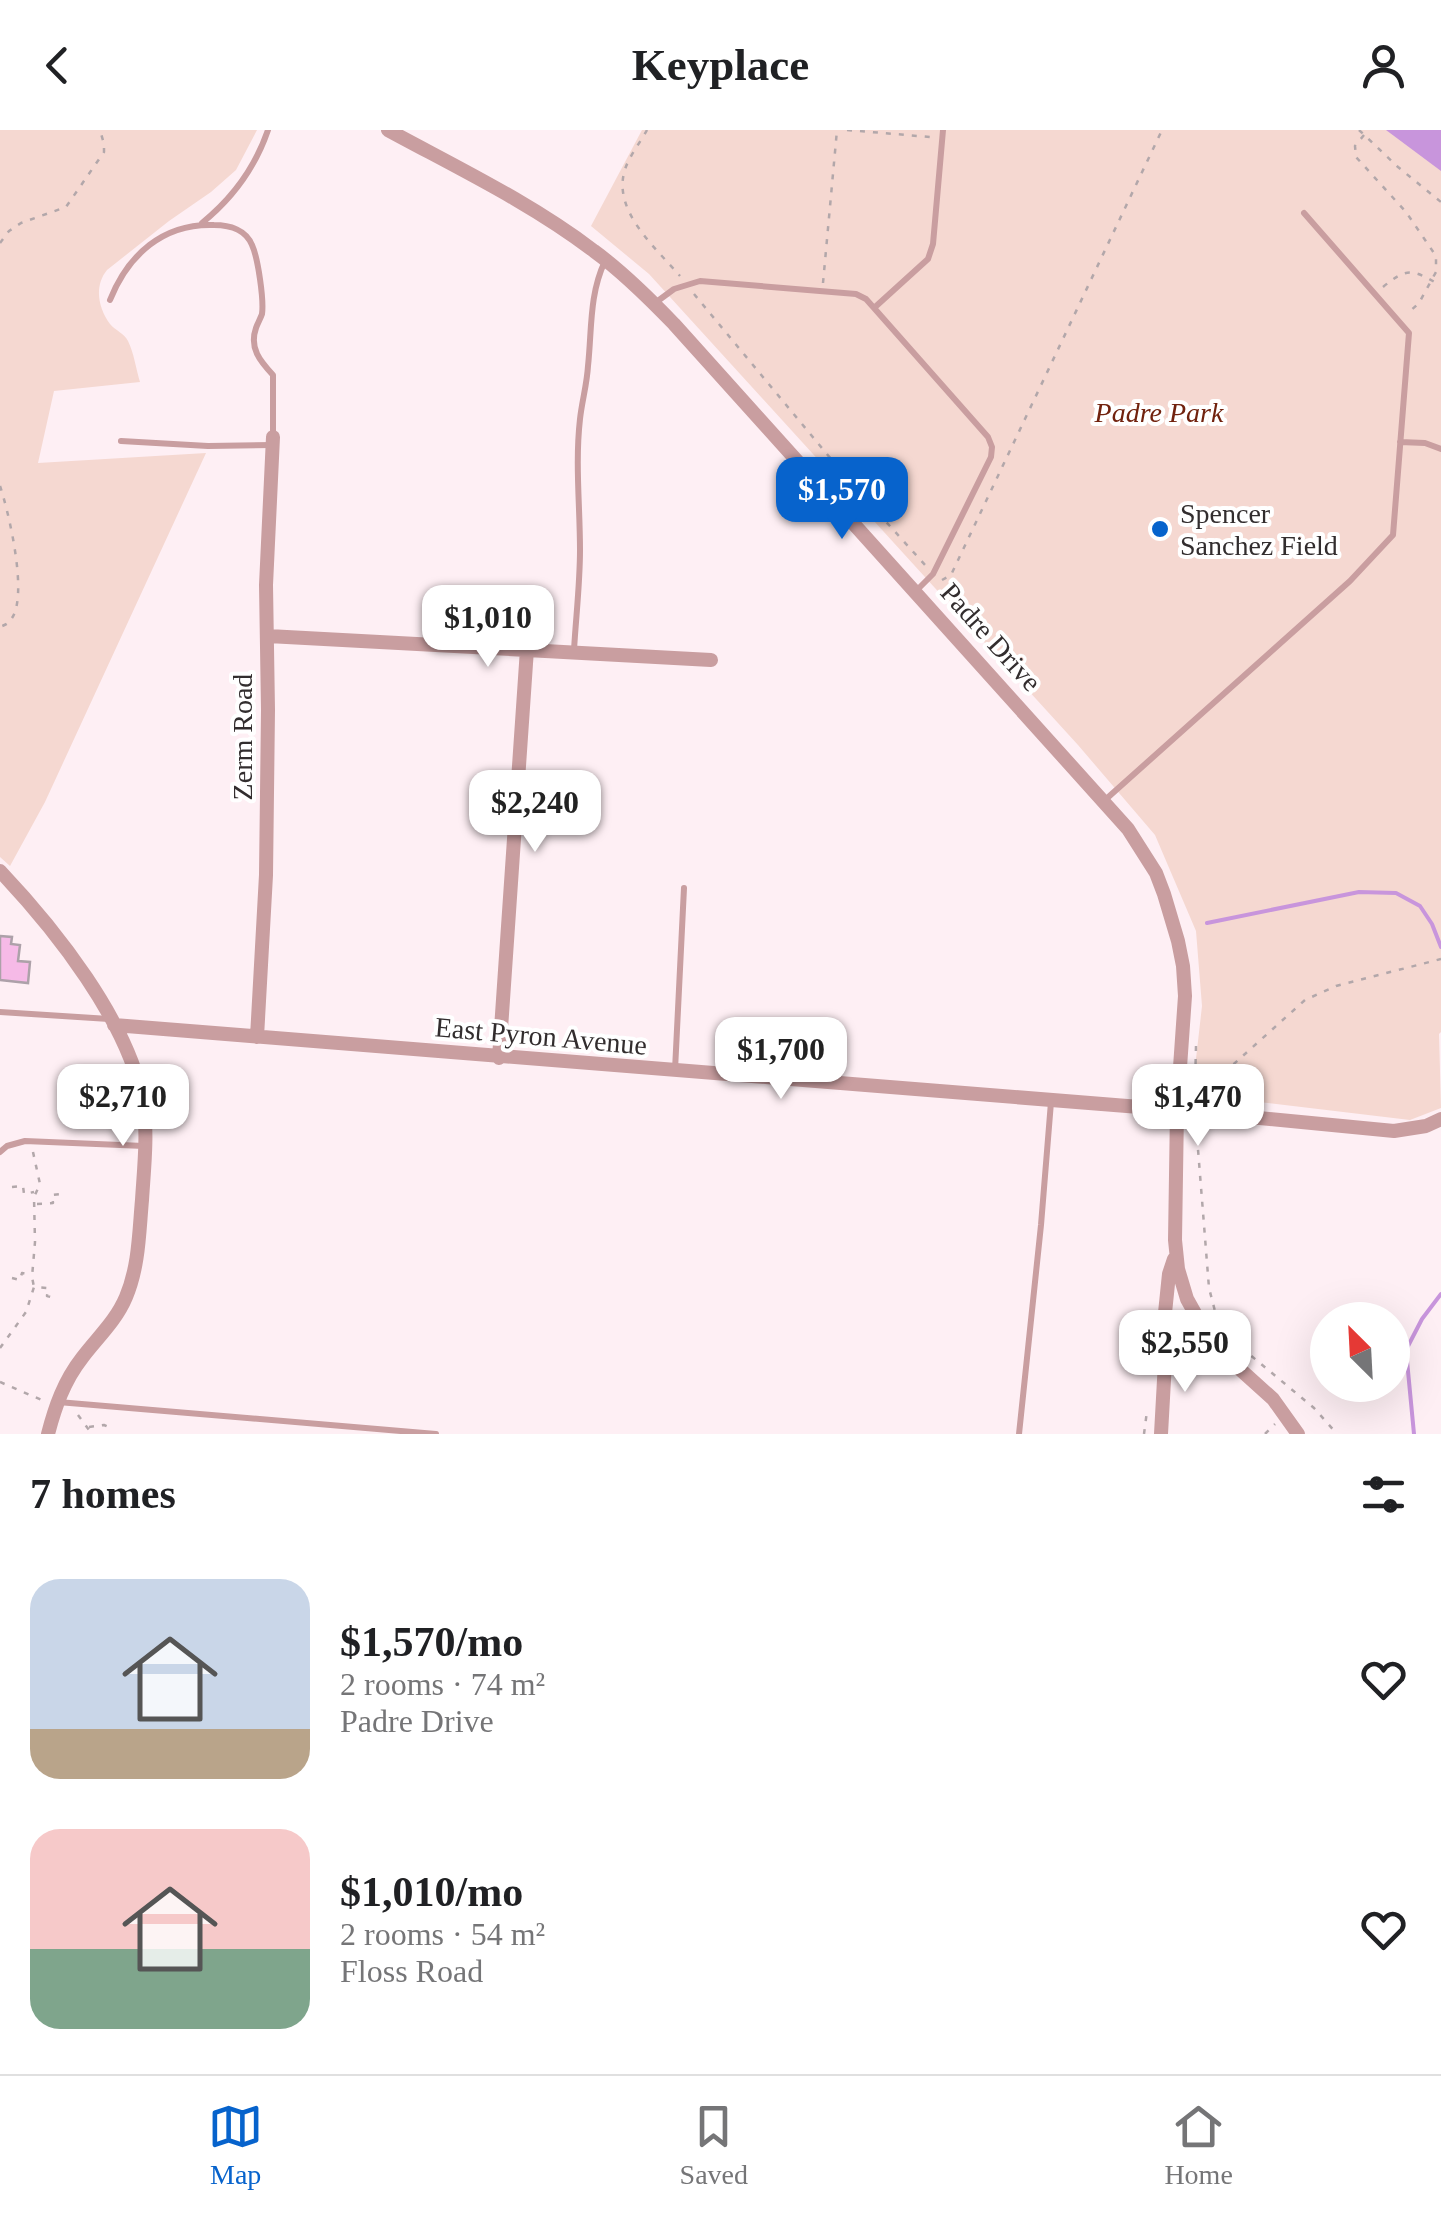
<!DOCTYPE html>
<meta charset="utf-8">
<style>
:root{--surface:#fff;--page:#f2f2f2;--text:#202124;--muted:#757577;--line:#e0e0e0;--accent:#0763cc}
body{margin:0;font-family:"Times New Roman",serif;background:var(--page);color:var(--text);height:100vh;display:flex;flex-direction:column;font-size:38px;white-space:nowrap}
*{box-sizing:border-box;margin:0}
p{font-size:32px;color:var(--muted)}
.icon{flex:none;width:55px;height:55px;fill:none;stroke:currentColor;stroke-width:2;stroke-linecap:round;stroke-linejoin:round}
.map{position:relative;height:1304px;overflow:hidden}
.drawer{display:flex;flex-direction:column;background:var(--surface);flex:1}
.drawer>*{flex:none}
.needle{width:65px;rotate:336deg}
.fabs{position:absolute;left:1310px;top:1172px;display:grid;gap:20px}
.fabs a{display:grid;place-items:center;width:100px;height:100px;border-radius:50%;background:var(--surface);box-shadow:0 10px 40px #0002;font-size:50px}
.price{position:absolute;translate:-50% -85px;padding:0 22px;border-radius:20px;background:#fff;color:#222;font-size:32px;line-height:65px;filter:drop-shadow(0 2px 5px #0008)}
.price::after{content:'';position:absolute;left:50%;top:60px;width:30px;height:22px;margin-left:-15px;background:inherit;clip-path:polygon(0 0,100% 0,50% 100%)}
.price.selected{background:var(--accent);color:#fff}
ul{padding:0;list-style:none}
li{display:flex;align-items:center;gap:30px;height:250px;padding:0 30px}
li span{display:grid;place-items:center;flex:none;width:280px;height:200px;border-radius:30px;color:#555}
li>.icon{margin-inline-start:auto}
span .icon{width:120px;height:120px;fill:#fffc;stroke-width:1}
li b{font-size:42px}
h2{display:flex;justify-content:space-between;align-items:center;height:120px;padding:0 30px;font-size:42px}
header{display:flex;justify-content:space-between;align-items:center;height:130px;padding:0 30px;background:var(--surface);font-size:45px;font-weight:600}
.dock{display:flex;justify-content:space-around;align-items:center;height:140px;border-top:2px solid var(--line);background:var(--surface);font-size:28px;color:var(--muted)}
.dock a{display:grid;justify-items:center;gap:5px}
.dock .selected{color:var(--accent)}
.map>svg:first-child{display:block}
.green{fill:#f5d8d1}
.water{fill:#c895dc}
.lines{fill:none;stroke-linecap:round;stroke-linejoin:round}
.stream{stroke:#c895dc;stroke-width:4}
.building{fill:#f6bae7;stroke:#ada1a9;stroke-width:2.5}
.path{stroke:#b2a7aa;stroke-width:2.5;stroke-dasharray:5 8;stroke-linecap:butt}
.lane{stroke:#c99ea0;stroke-width:6}
.street{stroke:#c99ea0;stroke-width:14}
.poi-dot{fill:#0763cc;stroke:#fff;stroke-width:4}
.labels{text-anchor:middle;dominant-baseline:central;stroke-width:8;stroke-linejoin:round;paint-order:stroke}
.park-label{font-size:28px;font-style:italic;fill:#71220e;stroke:#fff}
.poi-label{font-size:28px;fill:#322d2e;stroke:#fff;text-anchor:start}
.street-label{font-size:28px;fill:#322d2e;stroke:#fff}
</style>
<header><svg class="icon" aria-label="back" viewBox="0 0 24 24"><path d="M15 5l-7 7 7 7"/></svg>Keyplace<svg class="icon" aria-label="person" viewBox="0 0 24 24"><circle cx="12" cy="8" r="4"/><path d="M4 21q1-7 8-7t8 7"/></svg></header>
<div class="map">
<svg width="1441" height="1304" viewBox="0 0 1441 1304">
<rect width="100%" height="100%" fill="#feeff4"/>
<path class="green" d="M0,0h257l-21,40 -25,22 -42,29 -62,49c-13,16 -9,38 3,54 6,7 14,9 18,17 6,12 8,28 12,41l-86,9 -16,72 168,-10 -161,349 -35,64 -10,-9z
M642,0h799v902l-2,2 2,74 -31,12 -218,-26 10,-88 -6,-75 -41,-96 -77,-90 -429,-471 -58,-48z"/>
<path class="water" d="M1386,0h55v41z"/>
<g class="lines">
<path class="stream" d="M1207,793l152,-31 37,1 24,13 12,18 9,23
M1414,1304l-8,-84 16,-31 19,-25"/>
</g>
<path class="building" d="M0,806l12,1 -1,7 9,1 -2,16 12,1 -2,21 -28,-3z"/>
<g class="lines">
<path class="path" d="M647,0c-7,13 -20,29 -23,43 -10,40 33,76 56,103
M847,0l83,7
M1359,0l39,37 43,35
M1364,5l-9,11 1,11 50,55 30,44v16l-17,31 -12,11
M0,113l9,-12 12,-8 45,-16 38,-55v-8l-4,-14
M823,153l14,-153
M1383,157c25,-21 30,-17 57,-2
M694,164l157,189 75,83
M0,356c9,27 28,108 12,132 -4,6 -5,6 -12,9
M942,450l9,-5 211,-445
M1196,916l-1,40 3,5
M1195,967l3,-6 8,-2 99,-89 31,-14 105,-27
M1196,994l13,164 7,27 8,14 19,20 71,59 23,26
M33,1022l7,32 -6,13 1,45 -3,35 2,10
M12,1057l11,-1 1,8 10,-2
M37,1074l16,-1 -1,-8 10,-1
M12,1148l8,2 2,-7 9,2
M0,1218l26,-36 8,-25 14,1 -1,8 9,2
M0,1252l44,19
M78,1285l14,19
M89,1297l15,-2 9,4
M1144,1304l3,-23
M1265,1304l10,-10"/>
<path class="lane" d="M202,93c31,-25 53,-55 66,-93
M110,170c18,-45 53,-77 104,-75 16,0 32,5 38,20 6,13 12,55 10,69 -1,3 -5,11 -6,14 -7,20 4,33 17,47v61
M655,173l19,-14 26,-8 156,13 10,5 8,9 114,129 4,10 -1,10 -58,117 -17,17
M874,178l54,-49 5,-15 10,-114
M121,311l87,5 64,-1
M1400,312l25,1 16,6
M574,520c2,-34 6,-67 6,-100 0,-44 -5,-87 0,-131 2,-18 7,-35 8,-53 4,-37 1,-71 17,-105
M1105,670l245,-219 43,-46 16,-202 -105,-120
M0,882l109,7
M675,940l9,-182
M0,1022l7,-6 18,-5 119,5
M58,1272l378,32
M1019,1304l22,-209 10,-123"/>
<path class="street" d="M388,0c70,38 143,73 206,121 29,21 55,47 80,73l454,505 28,44 8,21 14,47 5,25 2,30 -8,114 -2,130 3,29 9,30 25,45 61,55 25,35
M268,506l443,24
M0,741c55,58 128,150 143,230 5,33 1,67 -1,99 -3,33 -3,66 -16,97 -10,24 -29,41 -44,61 -18,23 -27,49 -34,76
M114,895l1063,85 217,21 32,-5 15,-7
M257,907l9,-162 2,-165 -2,-125 7,-148
M499,928l28,-409
M1165,1232l9,-15 27,-20
M1161,1304l4,-72 -3,-20 7,-68 5,-15"/>
</g>
<circle class="poi-dot" cx="1160" cy="399" r="10"/>
<g class="labels">
<g class="park-label">
<text x="1159" y="282">Padre Park</text>
</g>
<g class="poi-label">
<text x="1180" y="383">Spencer<tspan x="1180" dy="32">Sanchez Field</tspan></text>
</g>
<g class="street-label">
<text transform="translate(991 507) rotate(48)">Padre Drive</text>
<text transform="translate(242 607) rotate(-90)">Zerm Road</text>
<text transform="translate(541 906) rotate(5)">East Pyron Avenue</text>
</g>
</g>
</svg>
<div class="fabs">
<a><svg class="needle" viewBox="-14 -14 28 28"><path d="M0-13l5 13h-10z" fill="#e53935"/><path d="M0 13l5-13h-10z" fill="#757577"/></svg></a>
</div>
<b class="price selected" style="left:842px;top:412px">$1,570</b>
<b class="price" style="left:488px;top:540px">$1,010</b>
<b class="price" style="left:535px;top:725px">$2,240</b>
<b class="price" style="left:781px;top:972px">$1,700</b>
<b class="price" style="left:123px;top:1019px">$2,710</b>
<b class="price" style="left:1198px;top:1019px">$1,470</b>
<b class="price" style="left:1185px;top:1265px">$2,550</b>
</div>
<section class="drawer">
<h2>7 homes<svg class="icon" aria-label="filters" viewBox="0 0 24 24"><path d="M4 7h16M4 17h16"/><circle cx="9" cy="7" r="2"/><circle cx="15" cy="17" r="2"/></svg></h2>
<ul>
<li><span style="background:linear-gradient(#c9d6e8 75%,#b9a48a 0)"><svg class="icon" aria-label="home" viewBox="0 0 24 24"><path d="M3 11l9-7 9 7M6 9v11h12V9"/></svg></span><div><b>$1,570/mo</b><p>2 rooms · 74 m²</p><p>Padre Drive</p></div><svg class="icon" aria-label="heart" viewBox="0 0 24 24"><path d="M12 20l-8-8c-3-5 5-10 8-4 3-6 11-1 8 4z"/></svg></li>
<li><span style="background:linear-gradient(#f6c9c9 60%,#7fa58c 0)"><svg class="icon" aria-label="home" viewBox="0 0 24 24"><path d="M3 11l9-7 9 7M6 9v11h12V9"/></svg></span><div><b>$1,010/mo</b><p>2 rooms · 54 m²</p><p>Floss Road</p></div><svg class="icon" aria-label="heart" viewBox="0 0 24 24"><path d="M12 20l-8-8c-3-5 5-10 8-4 3-6 11-1 8 4z"/></svg></li>
</ul>
</section>
<nav class="dock">
<a class="selected"><svg class="icon" aria-label="map" viewBox="0 0 24 24"><path d="M3 6l6-2 6 2 6-2v14l-6 2-6-2-6 2zM9 4v14M15 6v14"/></svg>Map</a>
<a><svg class="icon" aria-label="saved" viewBox="0 0 24 24"><path d="M7 4h10v16l-5-4-5 4z"/></svg>Saved</a>
<a><svg class="icon" aria-label="home" viewBox="0 0 24 24"><path d="M3 11l9-7 9 7M6 9v11h12V9"/></svg>Home</a>
</nav>
